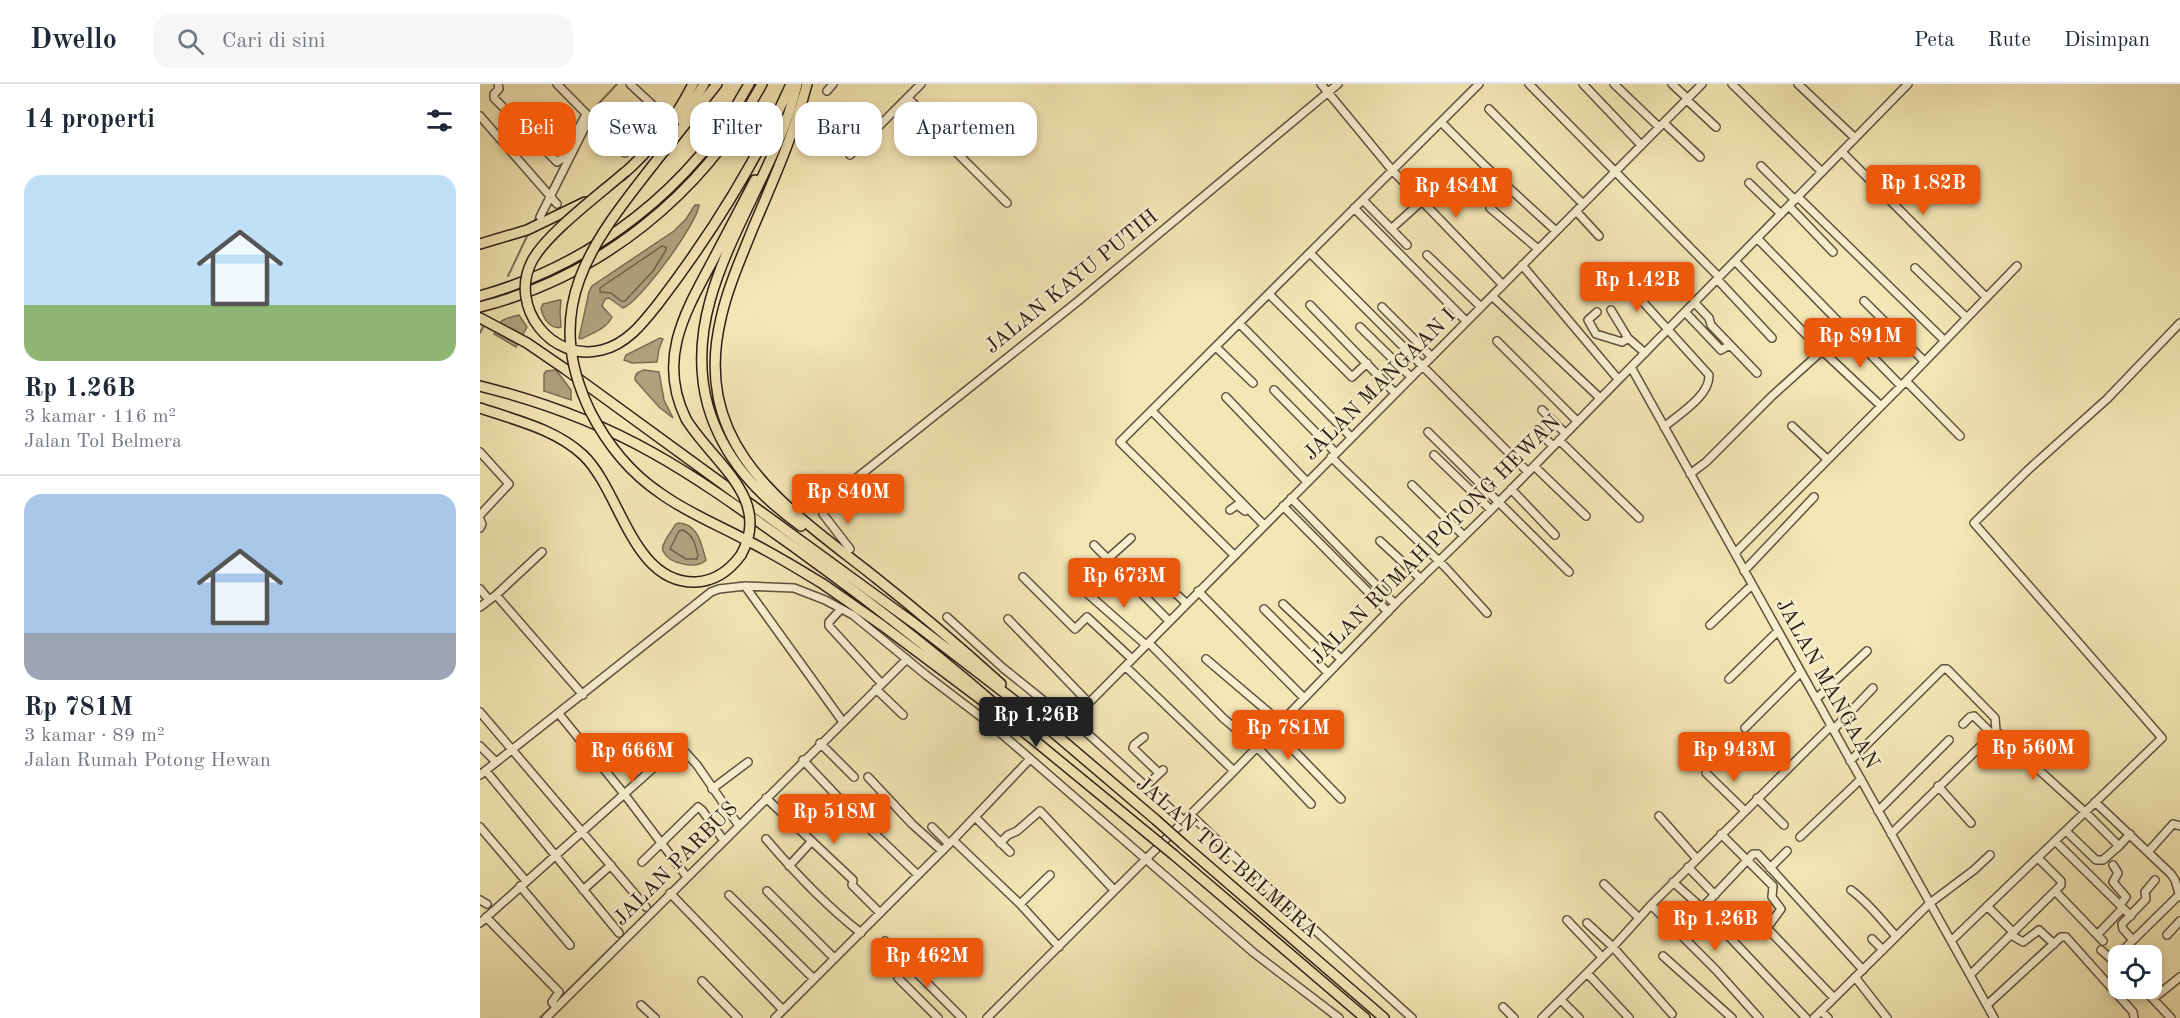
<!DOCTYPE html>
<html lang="id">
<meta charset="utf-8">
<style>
:root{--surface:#fff;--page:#f6f6f7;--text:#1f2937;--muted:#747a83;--line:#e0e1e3;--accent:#ea580c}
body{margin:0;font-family:"Old Standard TT",serif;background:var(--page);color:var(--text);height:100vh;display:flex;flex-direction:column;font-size:22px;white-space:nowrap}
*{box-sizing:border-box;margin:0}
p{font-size:20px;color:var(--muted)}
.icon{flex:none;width:33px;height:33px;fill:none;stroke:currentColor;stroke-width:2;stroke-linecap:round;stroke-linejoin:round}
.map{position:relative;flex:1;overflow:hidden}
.details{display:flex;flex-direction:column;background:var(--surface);width:480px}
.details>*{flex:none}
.top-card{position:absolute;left:18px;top:18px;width:570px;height:54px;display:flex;gap:12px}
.fabs{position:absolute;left:1628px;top:861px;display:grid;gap:12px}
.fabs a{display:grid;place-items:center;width:54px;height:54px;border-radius:12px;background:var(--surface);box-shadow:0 3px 9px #0003;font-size:30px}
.price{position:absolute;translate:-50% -51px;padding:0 14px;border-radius:6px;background:var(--accent);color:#fff;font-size:20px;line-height:39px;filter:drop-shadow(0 2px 3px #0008)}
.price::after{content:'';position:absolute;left:50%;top:36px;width:18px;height:14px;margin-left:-9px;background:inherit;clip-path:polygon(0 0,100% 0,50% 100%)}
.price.on{background:#222;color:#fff}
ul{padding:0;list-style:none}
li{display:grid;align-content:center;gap:12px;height:318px;padding:0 24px}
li+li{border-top:2px solid var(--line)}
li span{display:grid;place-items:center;height:186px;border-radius:18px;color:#555}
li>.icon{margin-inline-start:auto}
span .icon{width:108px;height:108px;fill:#fffc;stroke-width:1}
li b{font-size:26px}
h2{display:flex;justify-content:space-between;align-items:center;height:72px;padding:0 24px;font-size:26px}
.tag{padding:0 21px;border-radius:18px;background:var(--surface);box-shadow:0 3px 9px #0003;font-size:21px;line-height:54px}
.tag.on{background:var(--accent);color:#fff}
header{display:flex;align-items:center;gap:36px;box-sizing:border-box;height:84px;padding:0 30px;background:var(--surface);border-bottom:2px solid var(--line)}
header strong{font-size:28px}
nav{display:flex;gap:33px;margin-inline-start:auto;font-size:21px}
.search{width:420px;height:54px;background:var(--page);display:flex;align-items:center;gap:15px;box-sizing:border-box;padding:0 21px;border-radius:18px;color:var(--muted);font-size:22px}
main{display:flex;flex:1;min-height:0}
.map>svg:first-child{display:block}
.water{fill:#b1a27f;stroke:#7d6e55;stroke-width:1.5}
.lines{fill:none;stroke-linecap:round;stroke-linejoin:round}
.shore{stroke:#70604b;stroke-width:1.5}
.stream{stroke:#7d6e55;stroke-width:2}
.minor-casing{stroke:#60513e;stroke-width:10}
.highway-casing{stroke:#2f1f17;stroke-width:12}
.minor{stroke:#f8efcf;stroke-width:7}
.highway{stroke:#f4e6b5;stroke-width:9}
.highway-bridge-casing{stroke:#2f1f17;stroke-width:12;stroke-linecap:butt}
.highway-bridge{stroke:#f4e6b5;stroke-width:9}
.labels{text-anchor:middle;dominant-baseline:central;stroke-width:5;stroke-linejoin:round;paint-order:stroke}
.street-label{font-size:21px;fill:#2f1f17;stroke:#f8efcf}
</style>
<header>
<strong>Dwello</strong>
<div class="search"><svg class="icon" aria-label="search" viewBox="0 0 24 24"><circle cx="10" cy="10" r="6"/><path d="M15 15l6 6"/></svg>Cari di sini</div>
<nav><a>Peta</a><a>Rute</a><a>Disimpan</a></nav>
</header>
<main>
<section class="details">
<h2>14 properti<svg class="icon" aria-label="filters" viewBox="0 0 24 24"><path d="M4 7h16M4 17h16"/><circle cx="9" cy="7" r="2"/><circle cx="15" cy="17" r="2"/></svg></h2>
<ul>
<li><span style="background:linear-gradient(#bfe0f5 70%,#8fb573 0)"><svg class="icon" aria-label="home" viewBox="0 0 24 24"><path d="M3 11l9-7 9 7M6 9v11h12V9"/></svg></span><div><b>Rp 1.26B</b><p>3 kamar · 116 m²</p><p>Jalan Tol Belmera</p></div></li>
<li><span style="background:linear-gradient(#a9c7e8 75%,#9aa5b1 0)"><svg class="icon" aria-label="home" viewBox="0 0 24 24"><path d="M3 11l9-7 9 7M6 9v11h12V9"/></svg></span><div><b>Rp 781M</b><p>3 kamar · 89 m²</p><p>Jalan Rumah Potong Hewan</p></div></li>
</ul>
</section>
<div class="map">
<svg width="1700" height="934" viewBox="0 0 1700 934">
<rect width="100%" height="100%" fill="#f4e6b5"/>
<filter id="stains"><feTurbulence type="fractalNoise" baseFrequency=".00333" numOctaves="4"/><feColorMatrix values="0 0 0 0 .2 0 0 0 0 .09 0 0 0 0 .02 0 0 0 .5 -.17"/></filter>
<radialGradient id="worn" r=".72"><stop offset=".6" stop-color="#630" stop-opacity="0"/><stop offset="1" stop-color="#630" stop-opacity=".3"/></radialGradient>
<path class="water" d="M215,121h4c-1,18 -60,98 -76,103l-14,-10 -4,1 -3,7 10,11c-6,12 -19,16 -31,22l-2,-1 10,-46 3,-6 82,-55 12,-12z
M79,216h2l-1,12 1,15c-11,3 -18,-9 -20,-19l2,-4z
M39,231l8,12 -11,20 -22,-13c7,-16 9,-15 25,-19z
M180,254l3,1 -4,10 -2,13 -25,1 -8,-3 2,-5z
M76,286l15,20v10l-27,-9v-17l2,-3z
M164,286l15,2 5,28 9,18 -14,-11 -24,-27c0,-7 3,-8 9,-10z
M198,439c21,1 23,21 28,37 -9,10 -37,4 -43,-9 -3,-6 9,-20 12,-26z"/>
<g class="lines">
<path class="shore" d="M182,162l4,1v3l-13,21 -28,30h-4l-10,-8 -11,-1v-4z
M203,446c11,6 12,14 15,25l-1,4h-11l-16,-10 9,-18z"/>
<path class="stream" d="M108,31l29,-31
M54,138l30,-62
M28,192l21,-44
M0,249l4,-8
M259,737l28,-27
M244,752l11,-11
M76,918l164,-162
M60,934l11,-11"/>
<defs>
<path id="minor" d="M18,0l1,5 -5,5v4l63,64 6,-4 23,-44
M77,0l68,69
M150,0l28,26
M841,0l71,86 111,115
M1049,0l190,193
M1103,0l58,61
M1134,0l45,43
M1192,0l16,15
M1252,0l90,88
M1318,0l57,54
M347,7l6,-7
M428,14l27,27 12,18 60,60
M1207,16l29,27
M1009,25l94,95
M0,32l77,88
M961,38l43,43 72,66
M1184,39l36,34
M1362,68l144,145
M370,71l71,-71
M1281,82l34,34
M1269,99l32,31
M1318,113l146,143
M883,116l44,45
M1309,122l44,46
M874,124l112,113
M1010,124l48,41
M1096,127l23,25
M60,133l44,-88 6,-10
M911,145l31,-28
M1277,154l144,148
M830,169l218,219
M947,171l54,52
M1255,177l78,81 68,64
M1042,181l96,114
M1435,184l51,49
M1237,195l55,59
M1144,197l85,94c1,21 -31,40 -45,52
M789,210l83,83 15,-14
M1012,212l108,102
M1384,217l60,60
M1214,218l15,16 2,7 46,48
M830,221l85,88
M902,223l49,49
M1131,226l17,28 17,15
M1117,228l-9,8 8,14 26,8 6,-4
M1205,228l36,38 9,-5
M759,239l112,114
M880,243l51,50
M1017,257l80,80
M736,263l37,36
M1151,283l363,651
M1426,297l54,55
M794,306l62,63
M746,313l81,85
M1062,326l23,23
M672,327l112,114
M1312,342l35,33
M1057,346l16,16
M948,348l141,140
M1079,356l80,78
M0,368l29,32 -29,31
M954,371l57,55
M851,373l114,110 42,46
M1054,382l52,50
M1210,390l16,-12 66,-66 50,-45
M932,401l52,51
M1031,405l44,46
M811,414l104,106
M803,422l105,106
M750,426l7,-5 8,6
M0,435l2,5 -2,4
M900,457l41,38
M614,461l75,76
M370,465l-27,-35 -1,-6 2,-4 253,-202 261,-218
M1255,469l171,-172 111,-115
M754,471l-114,-113 359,-358
M677,484l1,9 28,26
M1264,487l70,-74
M612,489l39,-35
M543,493l52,52 12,-12 45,42
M603,494l-5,5 2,4 66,58
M265,502l98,136
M0,505l9,11
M718,507l106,107
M16,511l46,-43
M803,520l58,55
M0,523l16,-12 87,100
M361,525l-12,13v4l52,57
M784,525l64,64
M467,533l56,51 61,49 12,6 108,98
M528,535l80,83
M1230,541l42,-40
M669,559l74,75 33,28 55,58
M726,575l74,63
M646,583l108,104
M1249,595l49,-48
M396,605l27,26
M1336,615l51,-48
M0,628l166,195
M79,630l66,81 62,82
M592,636l630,-636
M1483,640l7,-7 4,-1 17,17
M1265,644l56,-56
M793,645l68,70
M1353,646l40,-42
M1516,647l89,81 34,34 11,-12
M664,653l-10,8 -1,3 26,25
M340,659l34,34
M0,662l16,16
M323,676l47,50 68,65
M1370,677l93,-92h4l48,49 1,13
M6,687l133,162
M1226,689l38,37
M0,691l231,-183 8,-3 26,-3 49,2 31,12 28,15 73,60 63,48 265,230 85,65
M388,693l44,47 30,27
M1458,702l33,37
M665,703l18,-17
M232,705l36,-27
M286,714l87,82 -1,5 28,28
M1277,714l27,27
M1615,718l76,72 4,6 5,17
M1398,727l71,-71
M710,730l54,52 168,152
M1179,732l38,43
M495,733l35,35
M0,743l46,54
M452,743l17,17
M1586,747l30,29h7l16,-14
M1241,750l52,52 -1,11 9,12 -14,19 67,70
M1411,750l105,-103
M1320,753l61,-58
M286,755c29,34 59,66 95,94
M473,756l67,64 39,43
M1575,757l76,75
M520,759l8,-8 9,-4 23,-20 74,79
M1668,768l25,-28 7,2
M162,778l56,-55 4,3 22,31
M1633,781l5,8 -5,9 13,15 -6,8
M309,782l23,-25
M1208,783l27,28
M1290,784l17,-17
M1193,798l29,26 104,110
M1124,800l35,34
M40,802l50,59
M103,806l28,-25
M1371,806c18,13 30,30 45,46
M287,807l67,67
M1575,807l48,50
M190,809l113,117
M249,811l85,84
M0,816l7,4
M540,820l30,-29
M1171,821l65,65 43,48
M1507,822l26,26
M1222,824l51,-54h5l105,116
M6,833l73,75 -7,10 4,6
M1087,836l35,37
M0,839l199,-178 18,20 42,61
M1107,839l26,24 59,67
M1531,851l12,7 16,-12 15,14
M1617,851l26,-27
M1687,851l13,-14
M1392,855l11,11
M1652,855l-9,-10 -1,-5 24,-25 -1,-7 10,-12
M405,857l77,77
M1471,857l211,-203 -188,-215 55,-54 78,-70 73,-76
M1621,866l17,15
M1183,872l69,62
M1633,876l66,-65
M1107,889l42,45
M1490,891l91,-90v-4l-23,-23
M1375,893l32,41
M418,894l40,40
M222,897l36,37
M1662,904l11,11 27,-22
M1673,915l18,19
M1081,916l18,18
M161,921l14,13
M1507,921l74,-68h5l67,75 1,6
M1023,923l11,11
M1341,927l7,7
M66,934l361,-359
M295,934l178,-178 77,-81
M507,934l247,-247 164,-170 93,-91 417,-426
M1062,934l71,-71 38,-42 180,-179
M1334,934l116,-115 44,-33 16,-15"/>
<path id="highway" d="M317,0c-24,108 -121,207 -89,322 15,52 50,89 93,120
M327,0c-13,50 -34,97 -54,144 -12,30 -25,59 -32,90 -31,131 67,190 155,260 43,34 84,69 125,106
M202,37l22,-37
M173,81l64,-81
M141,92c29,-25 55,-58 72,-92
M0,160l47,-14 58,-28
M0,212c114,-32 212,-108 269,-212
M178,220c52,-68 98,-141 133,-220
M0,223c121,-31 223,-113 282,-223
M0,234l47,25 38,26 350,255 113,87 128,109
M0,302c60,15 120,37 173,67 52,29 100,65 148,99 79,57 155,116 227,182
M0,324c35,12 75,21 103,47 38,36 49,129 113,127 20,-1 34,-12 45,-27
M206,335c-29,-59 -2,-105 26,-157 14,-27 29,-55 43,-82
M343,500l60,42 100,75
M543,647l123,101
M703,760l201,174
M694,771l191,163"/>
</defs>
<use href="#minor" class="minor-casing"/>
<use href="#highway" class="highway-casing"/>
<use href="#minor" class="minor"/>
<use href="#highway" class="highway"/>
<defs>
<path id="highway-bridge" d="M173,81c-63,80 -112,143 -63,246 17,33 39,61 70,82 26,19 56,31 84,46 27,13 53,29 79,45
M145,88c-26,23 -78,61 -93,89 -24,46 20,102 70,89 25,-6 41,-27 56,-46
M206,335c26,43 87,79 55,136
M676,736l27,24
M666,748l28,23"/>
</defs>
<use href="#highway-bridge" class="highway-bridge-casing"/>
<use href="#highway-bridge" class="highway-bridge"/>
</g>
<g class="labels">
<g class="street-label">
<text transform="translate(592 198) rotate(-39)">JALAN KAYU PUTIH</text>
<text transform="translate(900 301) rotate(-45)">JALAN MANGAAN I</text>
<text transform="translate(956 456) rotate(-45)">JALAN RUMAH POTONG HEWAN</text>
<text transform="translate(1347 600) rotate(61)">JALAN MANGAAN</text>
<text transform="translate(747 774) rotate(41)">JALAN TOL BELMERA</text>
<text transform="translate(196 780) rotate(-45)">JALAN PARBUS</text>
</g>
</g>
<rect width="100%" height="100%" filter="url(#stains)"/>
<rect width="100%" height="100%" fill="url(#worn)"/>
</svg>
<div class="fabs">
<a><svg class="icon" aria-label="locate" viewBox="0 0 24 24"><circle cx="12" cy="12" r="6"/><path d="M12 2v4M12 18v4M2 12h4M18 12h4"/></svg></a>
</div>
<b class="price" style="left:1443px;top:132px">Rp 1.82B</b>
<b class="price" style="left:976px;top:135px">Rp 484M</b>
<b class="price" style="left:1157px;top:229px">Rp 1.42B</b>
<b class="price" style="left:1380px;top:285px">Rp 891M</b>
<b class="price" style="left:368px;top:441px">Rp 840M</b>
<b class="price" style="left:644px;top:525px">Rp 673M</b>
<b class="price on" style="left:556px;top:664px">Rp 1.26B</b>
<b class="price" style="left:808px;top:677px">Rp 781M</b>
<b class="price" style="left:1553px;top:697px">Rp 560M</b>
<b class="price" style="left:1254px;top:699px">Rp 943M</b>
<b class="price" style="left:152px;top:700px">Rp 666M</b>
<b class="price" style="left:354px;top:761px">Rp 518M</b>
<b class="price" style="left:1235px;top:868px">Rp 1.26B</b>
<b class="price" style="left:447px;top:905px">Rp 462M</b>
<div class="top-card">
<a class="tag on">Beli</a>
<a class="tag">Sewa</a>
<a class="tag">Filter</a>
<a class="tag">Baru</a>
<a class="tag">Apartemen</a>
</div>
</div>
</main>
